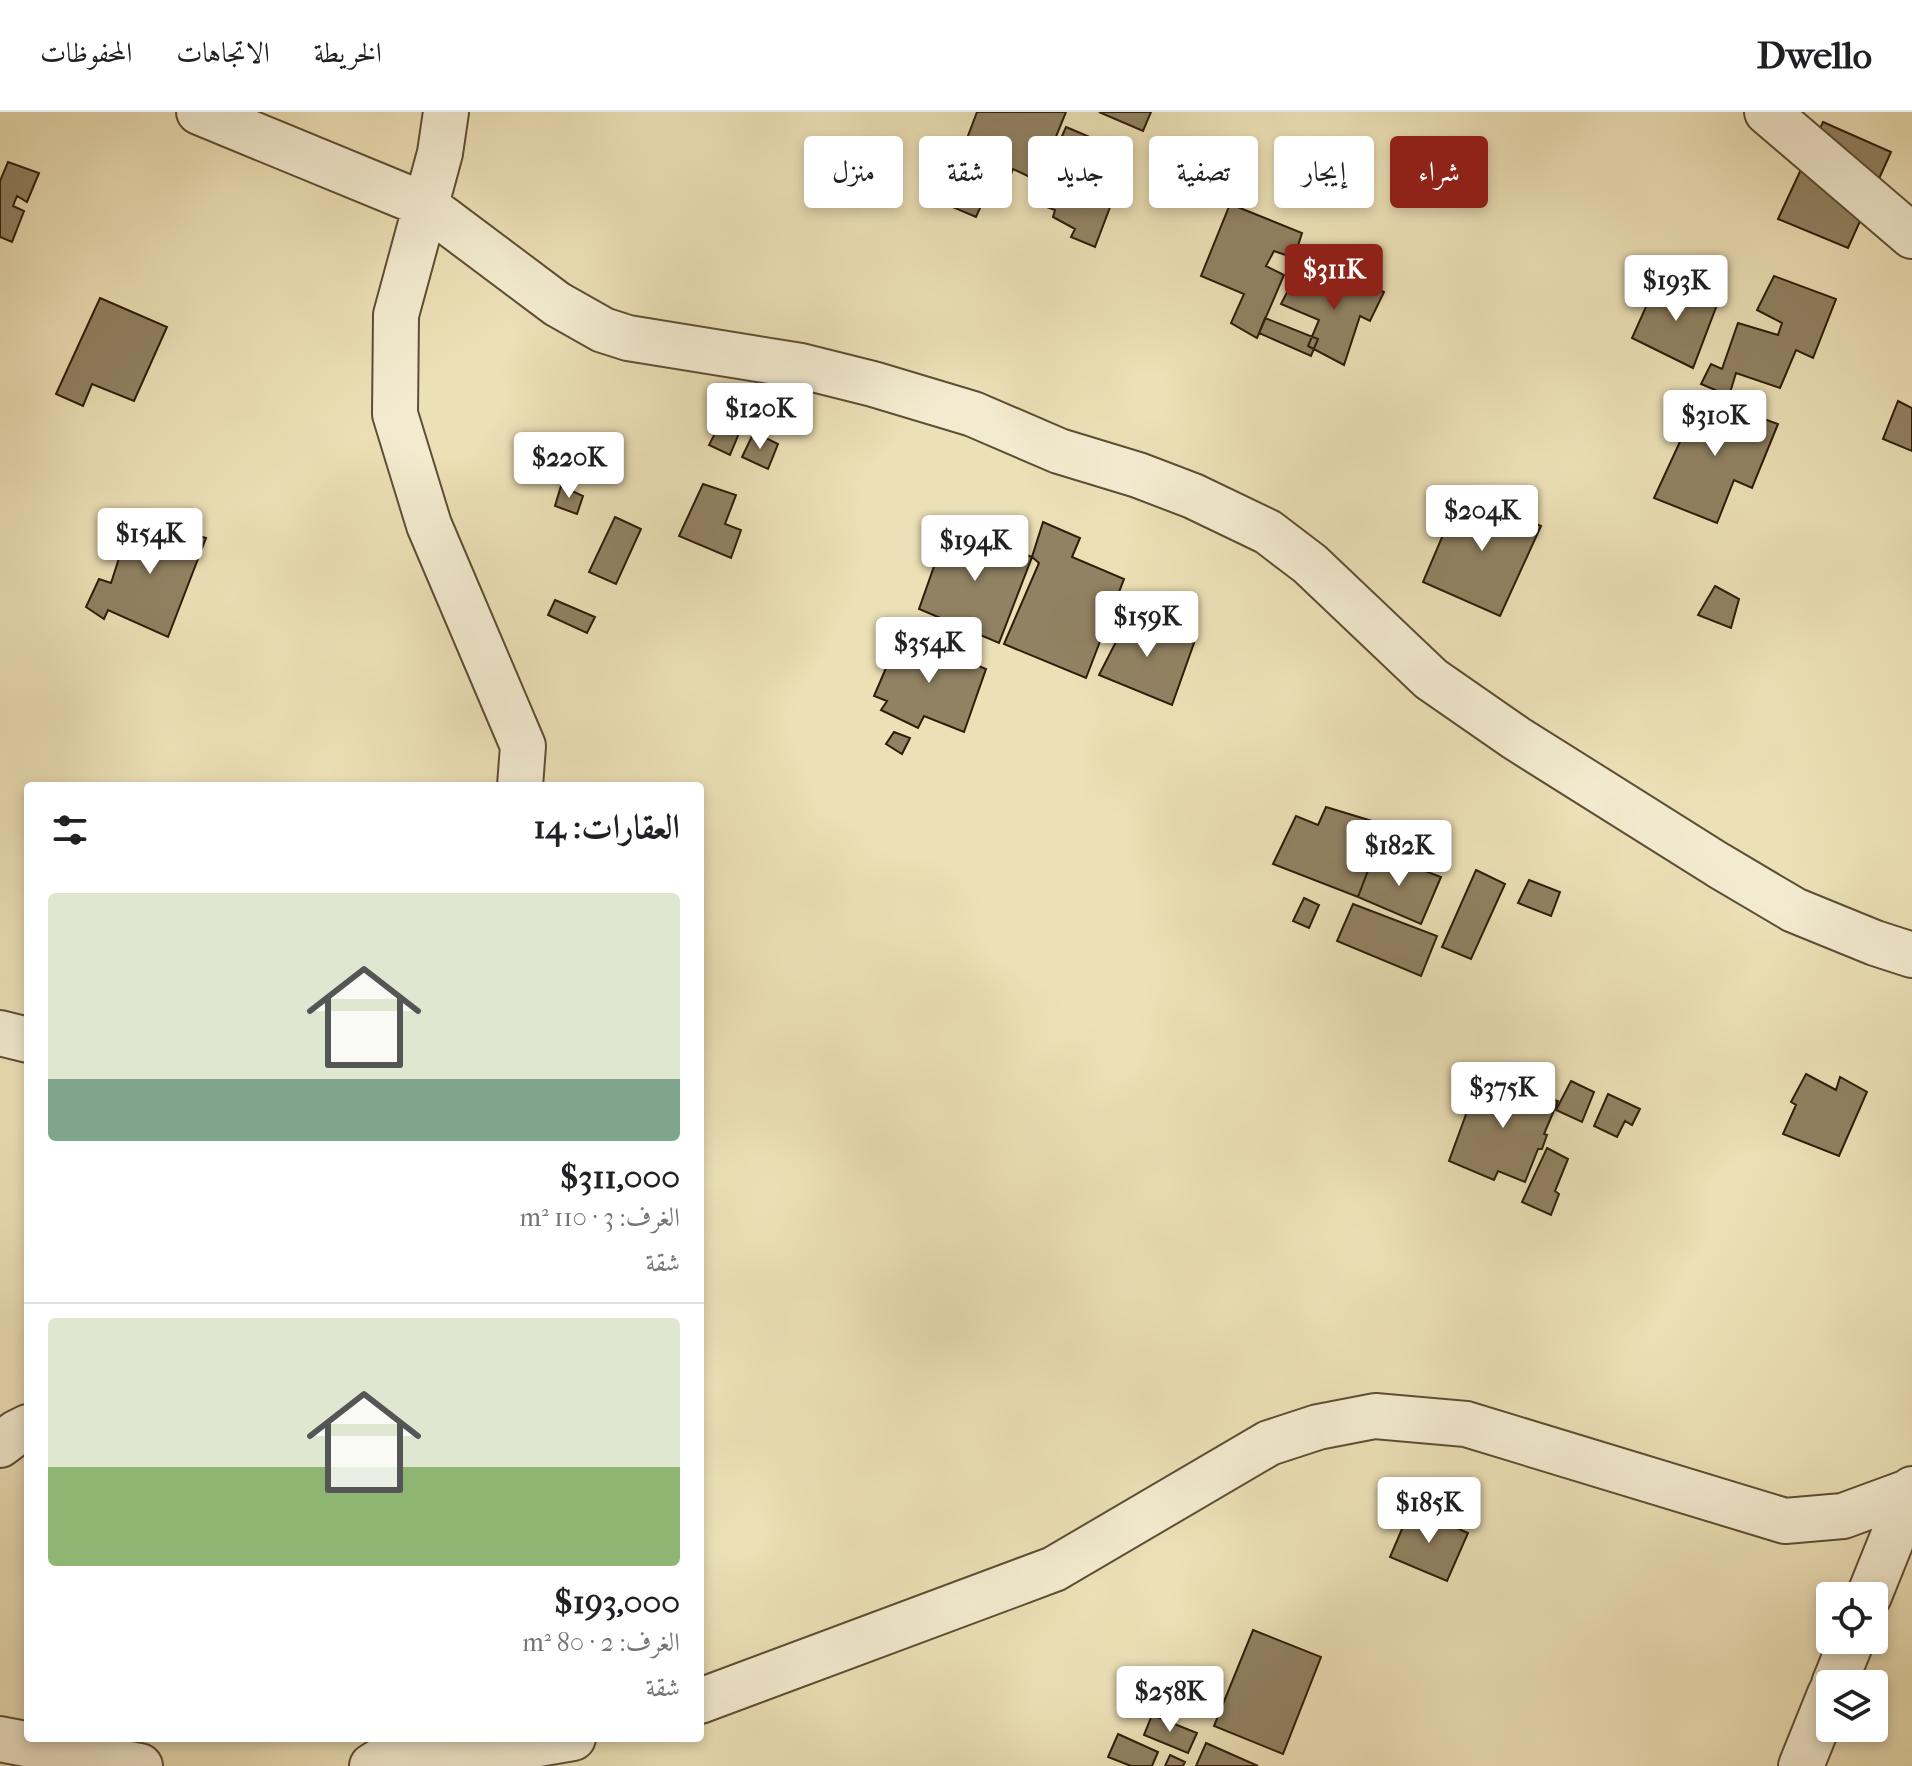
<!DOCTYPE html>
<html lang="ar">
<meta charset="utf-8">
<style>
:root{--surface:#fff;--page:#f6f6f6;--text:#202124;--muted:#757577;--line:#e0e0e0;--accent:#8f2418}
body{margin:0;font-family:"IM FELL French Canon",Amiri,serif;background:var(--page);color:var(--text);direction:rtl;height:100vh;display:flex;flex-direction:column;font-size:30px;white-space:nowrap}
*{box-sizing:border-box;margin:0}
p{font-size:26px;color:var(--muted)}
.icon{flex:none;width:44px;height:44px;fill:none;stroke:currentColor;stroke-width:2;stroke-linecap:round;stroke-linejoin:round}
.map{position:relative;flex:1;overflow:hidden;direction:ltr}
.side{position:absolute;left:24px;top:670px;width:680px;height:960px;display:flex;flex-direction:column;background:var(--surface);border-radius:8px;box-shadow:0 4px 12px #0003;direction:rtl}
.side>*{flex:none}
.banner{position:absolute;left:728px;top:24px;width:760px;height:72px;direction:rtl;display:flex;gap:16px}
.buttons{position:absolute;left:1816px;top:1470px;display:grid;gap:16px}
.buttons a{display:grid;place-items:center;width:72px;height:72px;border-radius:8px;background:var(--surface);box-shadow:0 4px 12px #0003;font-size:40px}
.price{position:absolute;translate:-50% -68px;padding:0 18px;border-radius:8px;background:#fff;color:#222;font-size:26px;line-height:52px;filter:drop-shadow(0 2px 4px #0008)}
.price::after{content:'';position:absolute;left:50%;top:48px;width:24px;height:18px;margin-left:-12px;background:inherit;clip-path:polygon(0 0,100% 0,50% 100%)}
.price.selected{background:var(--accent);color:#fff}
ul{padding:0;list-style:none}
li{display:grid;align-content:center;gap:16px;height:424px;padding:0 24px}
li+li{border-top:2px solid var(--line)}
li span{display:grid;place-items:center;height:248px;border-radius:8px;color:#555}
li>.icon{margin-inline-start:auto}
span .icon{width:144px;height:144px;fill:#fffc;stroke-width:1}
li b{font-size:34px}
h2{display:flex;justify-content:space-between;align-items:center;height:96px;padding:0 24px;font-size:34px}
.pill{padding:0 28px;border-radius:8px;background:var(--surface);box-shadow:0 4px 12px #0003;font-size:28px;line-height:72px}
.pill.selected{background:var(--accent);color:#fff}
header{display:flex;align-items:center;gap:48px;box-sizing:border-box;height:112px;padding:0 40px;background:var(--surface);border-bottom:2px solid var(--line)}
header strong{font-size:38px}
nav{display:flex;gap:44px;margin-inline-start:auto;font-size:28px}
.map>svg:first-child{display:block}
.building{fill:#918263;stroke:#2e1d09;stroke-width:2}
.lines{fill:none;stroke-linecap:round;stroke-linejoin:round}
.street-casing{stroke:#5e4e34;stroke-width:48}
.street{stroke:#f3ebd0;stroke-width:44}
</style>
<header>
<strong>Dwello</strong>
<nav><a>الخريطة</a><a>الاتجاهات</a><a>المحفوظات</a></nav>
</header>
<div class="map">
<svg width="1912" height="1654" viewBox="0 0 1912 1654">
<rect width="100%" height="100%" fill="#ece0b6"/>
<filter id="stains"><feTurbulence type="fractalNoise" baseFrequency=".0025" numOctaves="4"/><feColorMatrix values="0 0 0 0 .2 0 0 0 0 .09 0 0 0 0 .02 0 0 0 .5 -.17"/></filter>
<radialGradient id="worn" r=".72"><stop offset=".6" stop-color="#630" stop-opacity="0"/><stop offset="1" stop-color="#630" stop-opacity=".3"/></radialGradient>
<path class="building" d="M977,0h89l-28,69 -25,-12 -9,24 -29,-11 -4,8 14,7 -9,20 -47,-20 23,-54 11,6z
M1099,0h52l-8,19z
M1823,10l68,30 -43,96 -70,-29z
M1066,15l64,27 -35,93 -24,-10 4,-8 -22,-12 2,-7 -22,-8z
M8,50l31,11 -12,29 -10,-6 -4,10 11,5 -12,31 -12,-5v-56z
M1230,92l72,29 -8,25 -20,-7 -8,15 18,9 -27,63 -26,-15 13,-29 -43,-18z
M1318,141l27,15 -7,17 -29,-17z
M1343,160l41,20 -14,29 -10,-5 -16,49 -36,-19 11,-26 -38,-16 14,-27 40,16z
M1774,164l62,23 -23,59 -17,-8 -16,38 -44,-15 -7,23 -28,-12 10,-20 11,5 16,-46 40,12 4,-12 -25,-13z
M1658,168l60,22 -25,66 -61,-30z
M100,186l67,29 -33,74 -42,-17 -9,22 -27,-12z
M1265,206l53,21 -7,17 -52,-23z
M1701,284l77,28 -26,64 -18,-8 -17,43 -63,-25z
M1898,289l14,7v43l-29,-12z
M722,308l18,11 -10,24 -21,-10z
M754,320l24,12 -10,25 -26,-12z
M703,372l33,11 -11,29 16,6 -10,28 -52,-22z
M561,374l22,10 -6,18 -22,-8z
M1462,378l79,36 -41,90 -77,-34z
M615,405l26,12 -25,55 -27,-12z
M132,406l74,20 -38,99 -60,-27 -4,9 -18,-12 13,-28 12,4z
M1043,410l37,16 -8,19 52,22 -38,99 -82,-34 35,-81 -7,-6z
M949,412l83,33 -33,86 -80,-34z
M1715,474l24,13 -8,29 -33,-13z
M555,488l40,17 -8,16 -39,-18z
M1121,502l73,29 -22,62 -73,-30 20,-39 -6,-5z
M901,521l85,36 -22,63 -40,-16 -6,12 -37,-18 6,-9 -13,-5z
M894,620l16,6 -8,16 -16,-10z
M1326,695l59,18 -27,72 -85,-33 23,-48 22,9z
M1385,713l22,7 -6,20 -23,-7z
M1375,740l66,25 -20,47 -63,-27z
M1476,758l29,14 -34,75 -29,-12z
M1529,768l31,12 -9,24 -33,-13z
M1304,786l15,7 -10,23 -16,-7z
M1353,792l84,32 -16,40 -84,-35z
M1806,962l30,16 4,-13 27,15 -28,64 -56,-22 13,-29 -5,-3z
M1480,964l78,25 -14,33 3,1 -5,14h-4l-13,33 -27,-11 -4,9 -45,-19z
M1571,969l23,11 -12,30 -26,-12z
M1608,982l32,15 -8,16 -7,-4 -8,16 -23,-11z
M1547,1036l21,11 -13,32 4,3 -8,21 -29,-13z
M1411,1396l57,25 -21,48 -57,-24z
M1253,1518l68,27 -38,97 -69,-28z
M1152,1603l45,18 -9,20 -44,-18z
M1118,1622l40,18 -6,14h-21l-23,-9z
M1206,1631l52,23h-62z
M1170,1643l15,7 -2,4h-18z"/>
<g class="lines">
<defs>
<path id="street" d="M199,0l226,93 132,99 46,26 25,8 173,28 72,18 100,30 86,37 79,24 55,21 75,36 42,32 121,115 85,59 202,127 76,45 81,33 37,12
M446,0l-6,41 -44,162 -1,99 34,111 94,221 -3,40
M1767,0l145,124
M0,921l28,7
M0,1333l16,-12 12,-6
M1869,1484l43,-107
M1834,1572l18,-44
M700,1589l354,-132 215,-126 49,-16 57,-11 91,8 319,97 58,-5 68,-25
M0,1627l140,27
M372,1654l8,-5 55,1 138,-24
M1801,1654l29,-72"/>
</defs>
<use href="#street" class="street-casing"/>
<use href="#street" class="street"/>
</g>
<rect width="100%" height="100%" filter="url(#stains)"/>
<rect width="100%" height="100%" fill="url(#worn)"/>
</svg>
<div class="buttons">
<a><svg class="icon" aria-label="locate" viewBox="0 0 24 24"><circle cx="12" cy="12" r="6"/><path d="M12 2v4M12 18v4M2 12h4M18 12h4"/></svg></a>
<a><svg class="icon" aria-label="layers" viewBox="0 0 24 24"><path d="M12 4l9 5-9 5-9-5zM3 14l9 5 9-5"/></svg></a>
</div>
<b class="price selected" style="left:1334px;top:200px">$311K</b>
<b class="price" style="left:1676px;top:211px">$193K</b>
<b class="price" style="left:760px;top:339px">$120K</b>
<b class="price" style="left:1715px;top:346px">$310K</b>
<b class="price" style="left:569px;top:388px">$220K</b>
<b class="price" style="left:1482px;top:441px">$204K</b>
<b class="price" style="left:150px;top:464px">$154K</b>
<b class="price" style="left:975px;top:471px">$194K</b>
<b class="price" style="left:1147px;top:547px">$159K</b>
<b class="price" style="left:929px;top:573px">$354K</b>
<b class="price" style="left:1399px;top:776px">$182K</b>
<b class="price" style="left:1503px;top:1018px">$375K</b>
<b class="price" style="left:1429px;top:1433px">$185K</b>
<b class="price" style="left:1170px;top:1622px">$258K</b>
<div class="banner">
<a class="pill selected">شراء</a>
<a class="pill">إيجار</a>
<a class="pill">تصفية</a>
<a class="pill">جديد</a>
<a class="pill">شقة</a>
<a class="pill">منزل</a>
</div>
<section class="side">
<h2>العقارات: 14<svg class="icon" aria-label="filters" viewBox="0 0 24 24"><path d="M4 7h16M4 17h16"/><circle cx="9" cy="7" r="2"/><circle cx="15" cy="17" r="2"/></svg></h2>
<ul>
<li><span style="background:linear-gradient(#dfe7d0 75%,#7fa58c 0)"><svg class="icon" aria-label="home" viewBox="0 0 24 24"><path d="M3 11l9-7 9 7M6 9v11h12V9"/></svg></span><div><b>$311,000</b><p>الغرف: 3 · 110 m²</p><p>شقة</p></div></li>
<li><span style="background:linear-gradient(#dfe7d0 60%,#8fb573 0)"><svg class="icon" aria-label="home" viewBox="0 0 24 24"><path d="M3 11l9-7 9 7M6 9v11h12V9"/></svg></span><div><b>$193,000</b><p>الغرف: 2 · 80 m²</p><p>شقة</p></div></li>
</ul>
</section>
</div>
